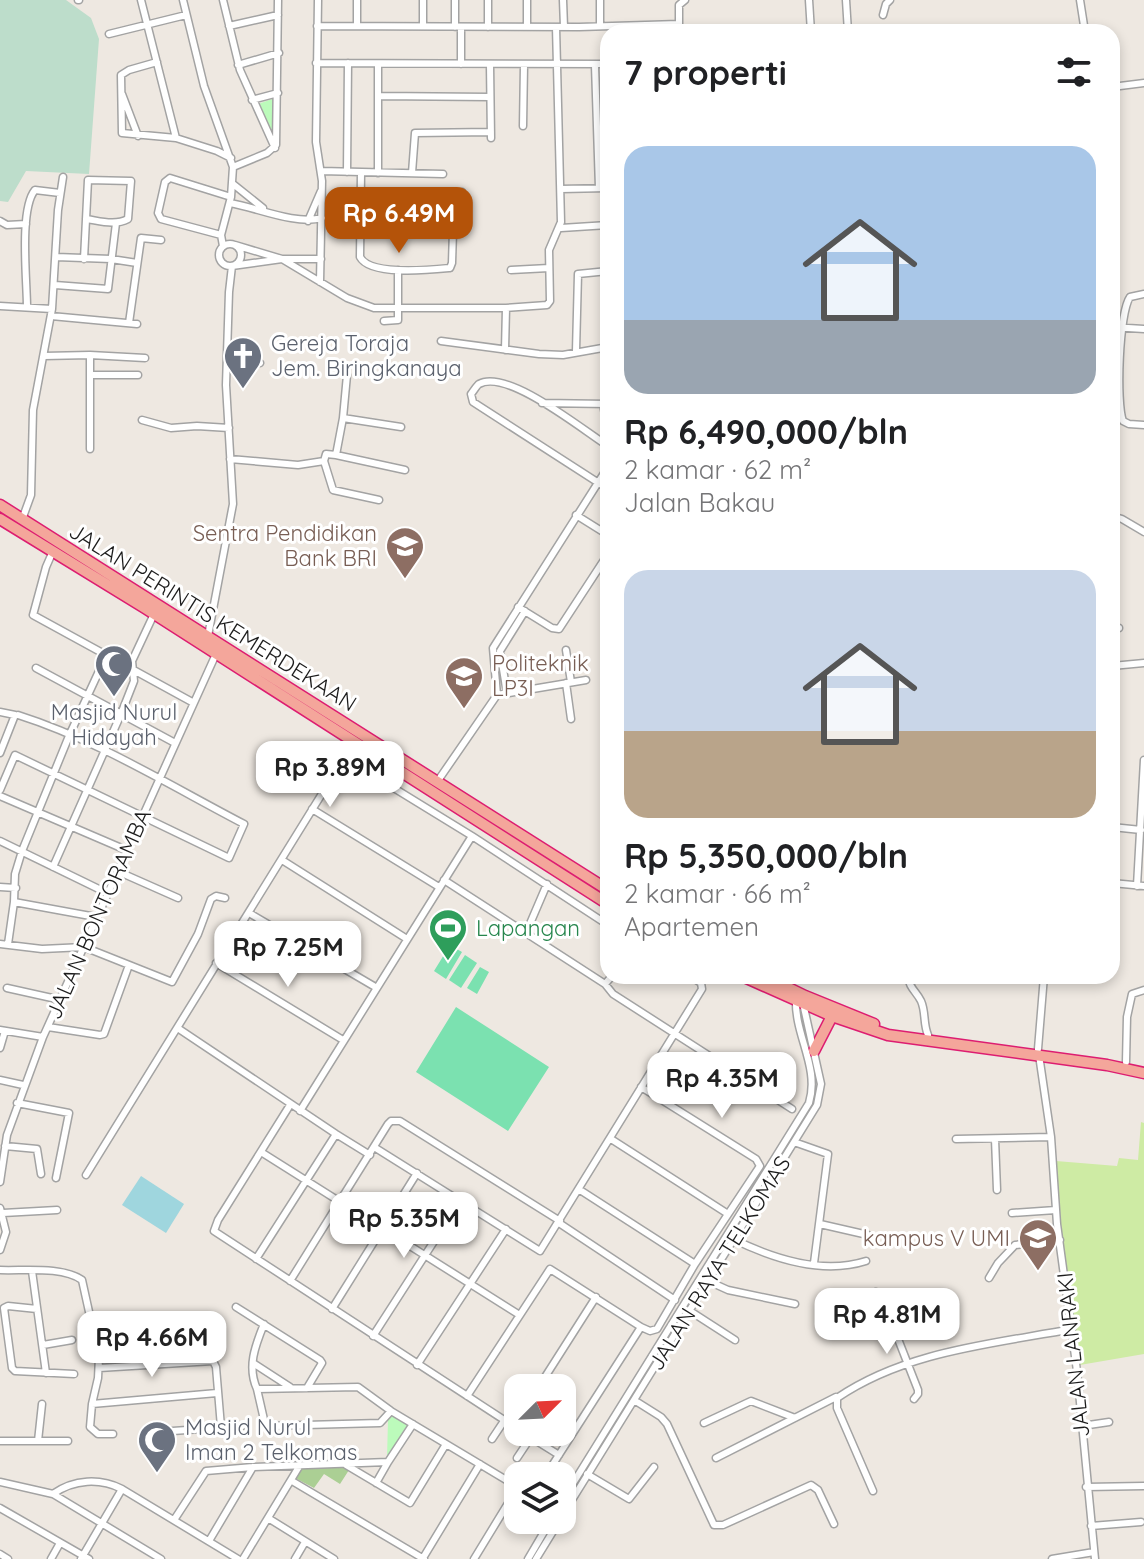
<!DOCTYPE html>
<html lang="id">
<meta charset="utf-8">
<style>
:root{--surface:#fff;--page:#f2f2f2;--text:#202124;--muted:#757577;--accent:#b45309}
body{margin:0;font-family:Quicksand,sans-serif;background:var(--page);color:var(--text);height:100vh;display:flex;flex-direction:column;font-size:30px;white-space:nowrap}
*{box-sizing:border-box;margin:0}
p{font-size:26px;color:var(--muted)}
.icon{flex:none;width:44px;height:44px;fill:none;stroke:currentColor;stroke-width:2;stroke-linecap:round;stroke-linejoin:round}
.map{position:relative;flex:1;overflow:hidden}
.drawer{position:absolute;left:600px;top:24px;width:520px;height:960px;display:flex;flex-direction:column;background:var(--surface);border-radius:24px;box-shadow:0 4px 12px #0003}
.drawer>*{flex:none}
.needle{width:52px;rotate:66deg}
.buttons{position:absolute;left:504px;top:1374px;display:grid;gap:16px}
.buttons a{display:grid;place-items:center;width:72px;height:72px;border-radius:16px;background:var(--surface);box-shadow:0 4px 12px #0003;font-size:40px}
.price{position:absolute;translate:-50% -68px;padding:0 18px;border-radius:16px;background:#fff;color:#222;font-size:26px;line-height:52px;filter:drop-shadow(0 2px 4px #0008)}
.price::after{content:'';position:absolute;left:50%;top:48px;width:24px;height:18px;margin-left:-12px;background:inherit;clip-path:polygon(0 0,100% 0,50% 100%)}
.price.on{background:var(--accent);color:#fff}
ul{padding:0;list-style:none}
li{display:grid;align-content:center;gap:16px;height:424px;padding:0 24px}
li span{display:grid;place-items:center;height:248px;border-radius:24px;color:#555}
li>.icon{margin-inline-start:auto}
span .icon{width:144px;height:144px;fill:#fffc;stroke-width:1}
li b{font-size:34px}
h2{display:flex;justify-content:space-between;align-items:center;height:96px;padding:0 24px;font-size:34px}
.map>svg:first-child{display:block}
.grass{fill:#ceeba4}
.forest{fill:#abcf94}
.wetland{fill:#bdddcb}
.park{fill:#bcfbbb}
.pitch{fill:#7be1b0}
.water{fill:#9fd6de}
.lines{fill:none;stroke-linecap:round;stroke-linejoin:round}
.minor-casing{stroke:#a3a3a3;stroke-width:9}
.trunk-casing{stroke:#dd1d71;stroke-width:13}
.minor{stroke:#fff;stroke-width:6}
.trunk{stroke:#f4a69b;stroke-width:10}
.labels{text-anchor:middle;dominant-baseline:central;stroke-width:6;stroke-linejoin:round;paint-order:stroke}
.worship-label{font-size:22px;fill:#5b616d;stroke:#fff;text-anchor:start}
.education-label{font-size:22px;fill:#785e54;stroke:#fff;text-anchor:end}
.street-label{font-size:22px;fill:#1c1c1c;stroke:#fff}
.leisure-label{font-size:22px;fill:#27864d;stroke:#fff;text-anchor:start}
</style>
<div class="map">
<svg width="1144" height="1559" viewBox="0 0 1144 1559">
<rect width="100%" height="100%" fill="#eee8e1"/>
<path class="grass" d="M1141,1122l3,1v231l-70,12 -14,-129 -4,-76 61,5 2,-8 19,2z"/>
<path class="forest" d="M343,1466l6,4 -9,14 -16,-10 -10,14 -19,-10 6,-10z"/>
<path class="wetland" d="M0,0h66l25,18 8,21 -10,135 -63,-3 -18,31 -8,-1z"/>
<path class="park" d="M275,98l-2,42 -15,-36z
M392,1415l17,10 -22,33 1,-38z"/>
<path class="pitch" d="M450,945l12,7 -16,27 -12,-8z
M465,955l12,8 -16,25 -12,-8z
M480,967l9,5 -12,22 -10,-6z
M456,1007l93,60 -41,64 -92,-59z"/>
<path class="water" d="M141,1176l43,28 -18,29 -44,-28z"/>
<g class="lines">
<defs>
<path id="minor" d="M78,0h1
M141,0l35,138
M183,0l21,86 29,81 -2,30 -10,38 2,11
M223,0l17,70 35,78
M318,0l-2,142 6,39 -2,101
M423,0v26
M527,0v27
M563,0l1,27
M809,0l2,32
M846,0l2,32
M1080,0l5,32
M883,15l3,-11 4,-4
M229,26l49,-11
M317,26l262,1 100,-3
M357,26v-26
M600,26v-26
M455,27v-27
M488,27v-27
M679,32v-27l6,-5
M109,34l77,-19
M157,62l-28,8 -8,5 1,58 54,5 41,13 14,7
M316,63l292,1
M378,64v109
M461,64v-37
M238,65l41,-12
M490,65l1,73
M595,65l4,123
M1112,87l32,-4
M122,94l16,42
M378,96l112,1
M252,100l26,-7
M523,126l1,-61
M233,167l34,-14 9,-8 2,-145
M321,171l122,3
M347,172l1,-109
M361,173l-1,84c10,19 69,13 90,11l2,-5 1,-32 9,-39
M412,173l3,-40 76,-1
M233,184l30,24
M561,189l47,-1
M230,203c28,5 65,22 92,15
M0,221l7,4 19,-1
M308,221l13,-30
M561,228l47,-3
M360,232l93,-1
M221,235l-60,-16 -3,-6 7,-31 5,-4 61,19
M219 255a11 11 0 1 1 22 0a11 11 0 1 1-22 0Z
M235,245l47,14h39
M56,257l55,2 26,4
M84,259l4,-79 43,1 -3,38c-13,7 -28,2 -42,0
M511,270l38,-2
M55,285l53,4 8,-66
M1144,294l-14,3c-11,16 -14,106 -7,124l6,3 15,1
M0,306l52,3
M27,307c0,-26 -8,-98 8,-117l25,3
M51,316l86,8
M384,321l14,-1v-50
M129,323l12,-85 20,2
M1112,327l32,2
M441,341l98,13 24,1 45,-8
M505,350l1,-42
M576,351l2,-77 30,-3
M90,355v94
M227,355l33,8
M44,356l46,-1 55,3
M91,375h47
M542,403l66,1
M603,404l5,27
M343,418l4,-43
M142,420l29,8 26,-2 32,2
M608,446c-24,-15 -101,-78 -129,-62 -2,1 -6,8 -8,10l2,8 135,87
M336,455l69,15
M230,459l68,6 26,-4 2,-7 10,1 7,-37 58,9
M324,461l9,29 46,10
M1112,512l3,-15
M576,515l32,20
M1112,516l10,3 22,13
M23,517l8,-22 2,-85 19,-101 6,-99 5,-33
M53,551l-7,16 -13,48 159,87
M1112,595l3,-1
M518,607l34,21 7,1 49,-75
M1112,628h7
M208,636l25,-132 -7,-119 3,-93 3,-26 50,-7 65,39 27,10h132l41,-3 3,-4 -1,-51 12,-28 -5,-195
M566,650l5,32
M605,655l3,29
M1112,666l32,-3
M36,668l139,75
M566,683l5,36
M507,693l-7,-42 25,-40
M497,695l89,-15
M0,712l15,3 -15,38
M345,758l127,78 136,89
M437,782l60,-87 -4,-47 115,-181
M0,790l15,-35 214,103 15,-34c-73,-38 -147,-84 -226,-109
M0,796l126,54
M312,809l127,78
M1112,827l29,3
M0,841l107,52
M282,860l125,79
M53,867l68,-153 13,-33 -2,-20 22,-47
M117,871l61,27
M444,880l161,104 7,-8
M1112,883l32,3
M1137,886l7,-126
M0,887l16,1
M14,902l82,15
M249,913l128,75
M526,933l21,-49
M0,944l42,5 42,-2 88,35 26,-48 13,-35 5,-3 9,2
M8,944l6,-42 1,-28 7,-23 47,-115 37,-80
M216,963l127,77
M908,976c1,12 8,15 13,25 5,11 2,23 7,34
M605,984l8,10 179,115
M7,988l54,12
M48,1027l52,8 4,-1 25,-69
M179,1029l157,105 34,21
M0,1030l43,7
M0,1048l5,-17
M1038,1049l6,-73
M1039,1055l12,82 6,87 20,147 18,188
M1126,1062l1,-45 5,-23 12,-4
M0,1080l23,5
M17,1103l52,10 -13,65
M290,1105l-72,115 -4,11 304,198
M300,1111l172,-275
M611,1139l117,75
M956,1139l95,-2
M995,1139l2,51
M794,1142l34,12 -14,109
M5,1146l32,3 4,25
M374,1147l166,104 162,-262 -1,-6 -11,-7
M261,1152l257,162
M86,1175l268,-433
M0,1182l7,-47 36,-98 173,-383
M580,1190l115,74
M0,1208l6,24 -6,18
M3,1213l54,-3
M1012,1213l44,-3
M559,1223l116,77
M820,1224l48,11
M731,1238c40,20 91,37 135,23
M256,1259l80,-125
M0,1270c24,1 62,-4 82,10l17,77 -1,21 -6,26 125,-11
M32,1271l14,102
M989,1278l9,-15 17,-18 45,-5
M290,1281l98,-157 3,-3h9l160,100
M708,1281l20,9 67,14
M236,1307l84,53 2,3 -15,25
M841,1307l35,-15 4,1 38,97v4l-4,5
M37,1309l-29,-3 -4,2 8,60 3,3 59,3
M332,1309l85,-136
M690,1311l45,29
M264,1324c-9,22 -17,43 -7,65l101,-2 33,24 127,76
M373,1336l87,-135
M43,1345l29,-5
M253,1363l37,24
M417,1365l89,-136
M99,1368l114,-7 3,6 5,60
M538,1388l58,-91
M257,1389l8,35 3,2 112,-3 11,-12
M467,1396l83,-127 91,58 9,4 7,-2 38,-65 65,-98 -4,-7 -115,-72
M634,1400l27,17 6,7 47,101h9l88,-40 7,5 16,34
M92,1404l-2,23 8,7h15
M704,1423l47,-22 44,17
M1082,1426l27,-4
M159,1432l83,-6
M522,1432l37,23
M492,1439l12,-18
M0,1441h68
M38,1441l4,-37
M517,1458l14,-21
M716,1458l120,-61
M346,1465l64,38 36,-59
M587,1474l42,25 25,-32
M546,1475l95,-148
M292,1481l132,78
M0,1482l53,12 108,65
M376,1483l12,-21
M1086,1487l58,-1
M122,1489l116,70
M873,1491l-36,-83v-10c69,-47 155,-54 235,-69
M53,1494c21,-15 47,-16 69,-5l-41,70
M562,1501l247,-398c11,-36 -15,-68 -13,-105
M0,1508l89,51
M562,1516l255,-411 4,-21 -18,-81
M268,1518l66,41
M174,1520l32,-49 47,-4 135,-5 25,-38
M1091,1526l50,-4
M209,1541l44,-74
M0,1554l8,5
M423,1558l57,-94
M51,1559l9,-16
M243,1559l57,-94
M295,1559l10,-17
M474,1559l44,-72
M528,1559l23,-39
M536,1559l24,-39
M1052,1559l42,-7"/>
<path id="trunk" d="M0,505l608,385
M0,519l145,89 463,296
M742,976l90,40 56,19 219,30 37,8
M764,976l41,20 69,28
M814,1051l18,-35"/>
</defs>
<use href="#minor" class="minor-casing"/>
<use href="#trunk" class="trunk-casing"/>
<use href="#minor" class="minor"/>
<use href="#trunk" class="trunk"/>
</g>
<defs>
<symbol id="church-pin" viewBox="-11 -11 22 30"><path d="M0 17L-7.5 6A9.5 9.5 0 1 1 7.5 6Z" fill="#6b7280" stroke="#fff"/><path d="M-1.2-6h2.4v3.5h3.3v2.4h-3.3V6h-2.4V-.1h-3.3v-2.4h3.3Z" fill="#fff"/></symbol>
<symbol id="university-pin" viewBox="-11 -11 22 30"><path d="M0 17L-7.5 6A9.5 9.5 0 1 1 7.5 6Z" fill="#8d6e63" stroke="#fff"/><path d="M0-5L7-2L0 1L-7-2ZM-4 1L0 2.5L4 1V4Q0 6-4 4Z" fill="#fff"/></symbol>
<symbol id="mosque-pin" viewBox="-11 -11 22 30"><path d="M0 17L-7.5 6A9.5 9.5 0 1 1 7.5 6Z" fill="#6b7280" stroke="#fff"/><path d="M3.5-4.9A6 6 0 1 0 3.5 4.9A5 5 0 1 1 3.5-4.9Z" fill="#fff"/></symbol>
<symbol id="stadium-pin" viewBox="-11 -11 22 30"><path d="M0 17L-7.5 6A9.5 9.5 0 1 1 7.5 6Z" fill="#2e9e5b" stroke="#fff"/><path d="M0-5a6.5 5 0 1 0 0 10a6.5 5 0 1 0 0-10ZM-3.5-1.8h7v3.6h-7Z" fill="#fff"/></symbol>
</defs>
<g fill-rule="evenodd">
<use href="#church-pin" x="221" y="334" width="44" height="60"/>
<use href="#university-pin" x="383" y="524" width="44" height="60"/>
<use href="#mosque-pin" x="92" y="642" width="44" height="60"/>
<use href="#university-pin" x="442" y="654" width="44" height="60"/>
<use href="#stadium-pin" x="426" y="906" width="44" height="60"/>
<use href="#university-pin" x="1016" y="1216" width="44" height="60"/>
<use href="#mosque-pin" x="135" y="1418" width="44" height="60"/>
</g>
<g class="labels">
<g class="worship-label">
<text x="271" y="343">Gereja Toraja<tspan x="271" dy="25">Jem. Biringkanaya</tspan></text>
<text x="114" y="712" text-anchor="middle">Masjid Nurul<tspan x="114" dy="25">Hidayah</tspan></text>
<text x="185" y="1427">Masjid Nurul<tspan x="185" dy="25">Iman 2 Telkomas</tspan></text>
</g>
<g class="education-label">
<text x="377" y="533">Sentra Pendidikan<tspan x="377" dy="25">Bank BRI</tspan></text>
<text x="492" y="663" text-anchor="start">Politeknik<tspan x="492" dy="25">LP3I</tspan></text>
<text x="1010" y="1238">kampus V UMI</text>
</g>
<g class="street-label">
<text transform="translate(213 617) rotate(32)">JALAN PERINTIS KEMERDEKAAN</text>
<text transform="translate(98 914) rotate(-66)">JALAN BONTORAMBA</text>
<text transform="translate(719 1263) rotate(-58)">JALAN RAYA TELKOMAS</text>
<text transform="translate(1073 1355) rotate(-96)">JALAN LANRAKI</text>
</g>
<g class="leisure-label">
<text x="476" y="928">Lapangan</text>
</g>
</g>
</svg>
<div class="buttons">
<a><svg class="needle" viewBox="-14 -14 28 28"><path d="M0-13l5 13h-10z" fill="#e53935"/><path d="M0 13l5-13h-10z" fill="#757577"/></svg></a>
<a><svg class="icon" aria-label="layers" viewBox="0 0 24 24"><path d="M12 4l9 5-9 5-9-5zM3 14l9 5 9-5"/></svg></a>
</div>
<b class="price on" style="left:399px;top:255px">Rp 6.49M</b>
<b class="price" style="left:330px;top:809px">Rp 3.89M</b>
<b class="price" style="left:288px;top:989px">Rp 7.25M</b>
<b class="price" style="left:722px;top:1120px">Rp 4.35M</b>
<b class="price" style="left:404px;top:1260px">Rp 5.35M</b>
<b class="price" style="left:887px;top:1356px">Rp 4.81M</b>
<b class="price" style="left:152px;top:1379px">Rp 4.66M</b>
<section class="drawer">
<h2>7 properti<svg class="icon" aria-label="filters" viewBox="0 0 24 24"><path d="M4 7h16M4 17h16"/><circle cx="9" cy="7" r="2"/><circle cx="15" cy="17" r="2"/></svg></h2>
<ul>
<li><span style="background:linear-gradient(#a9c7e8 70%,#9aa5b1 0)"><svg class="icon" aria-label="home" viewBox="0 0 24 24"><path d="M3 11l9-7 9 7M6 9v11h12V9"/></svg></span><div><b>Rp 6,490,000/bln</b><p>2 kamar · 62 m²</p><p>Jalan Bakau</p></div></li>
<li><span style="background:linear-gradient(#c9d6e8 65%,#b9a48a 0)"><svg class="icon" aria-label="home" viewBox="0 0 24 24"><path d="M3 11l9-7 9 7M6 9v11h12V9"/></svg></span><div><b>Rp 5,350,000/bln</b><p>2 kamar · 66 m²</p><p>Apartemen</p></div></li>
</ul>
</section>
</div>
